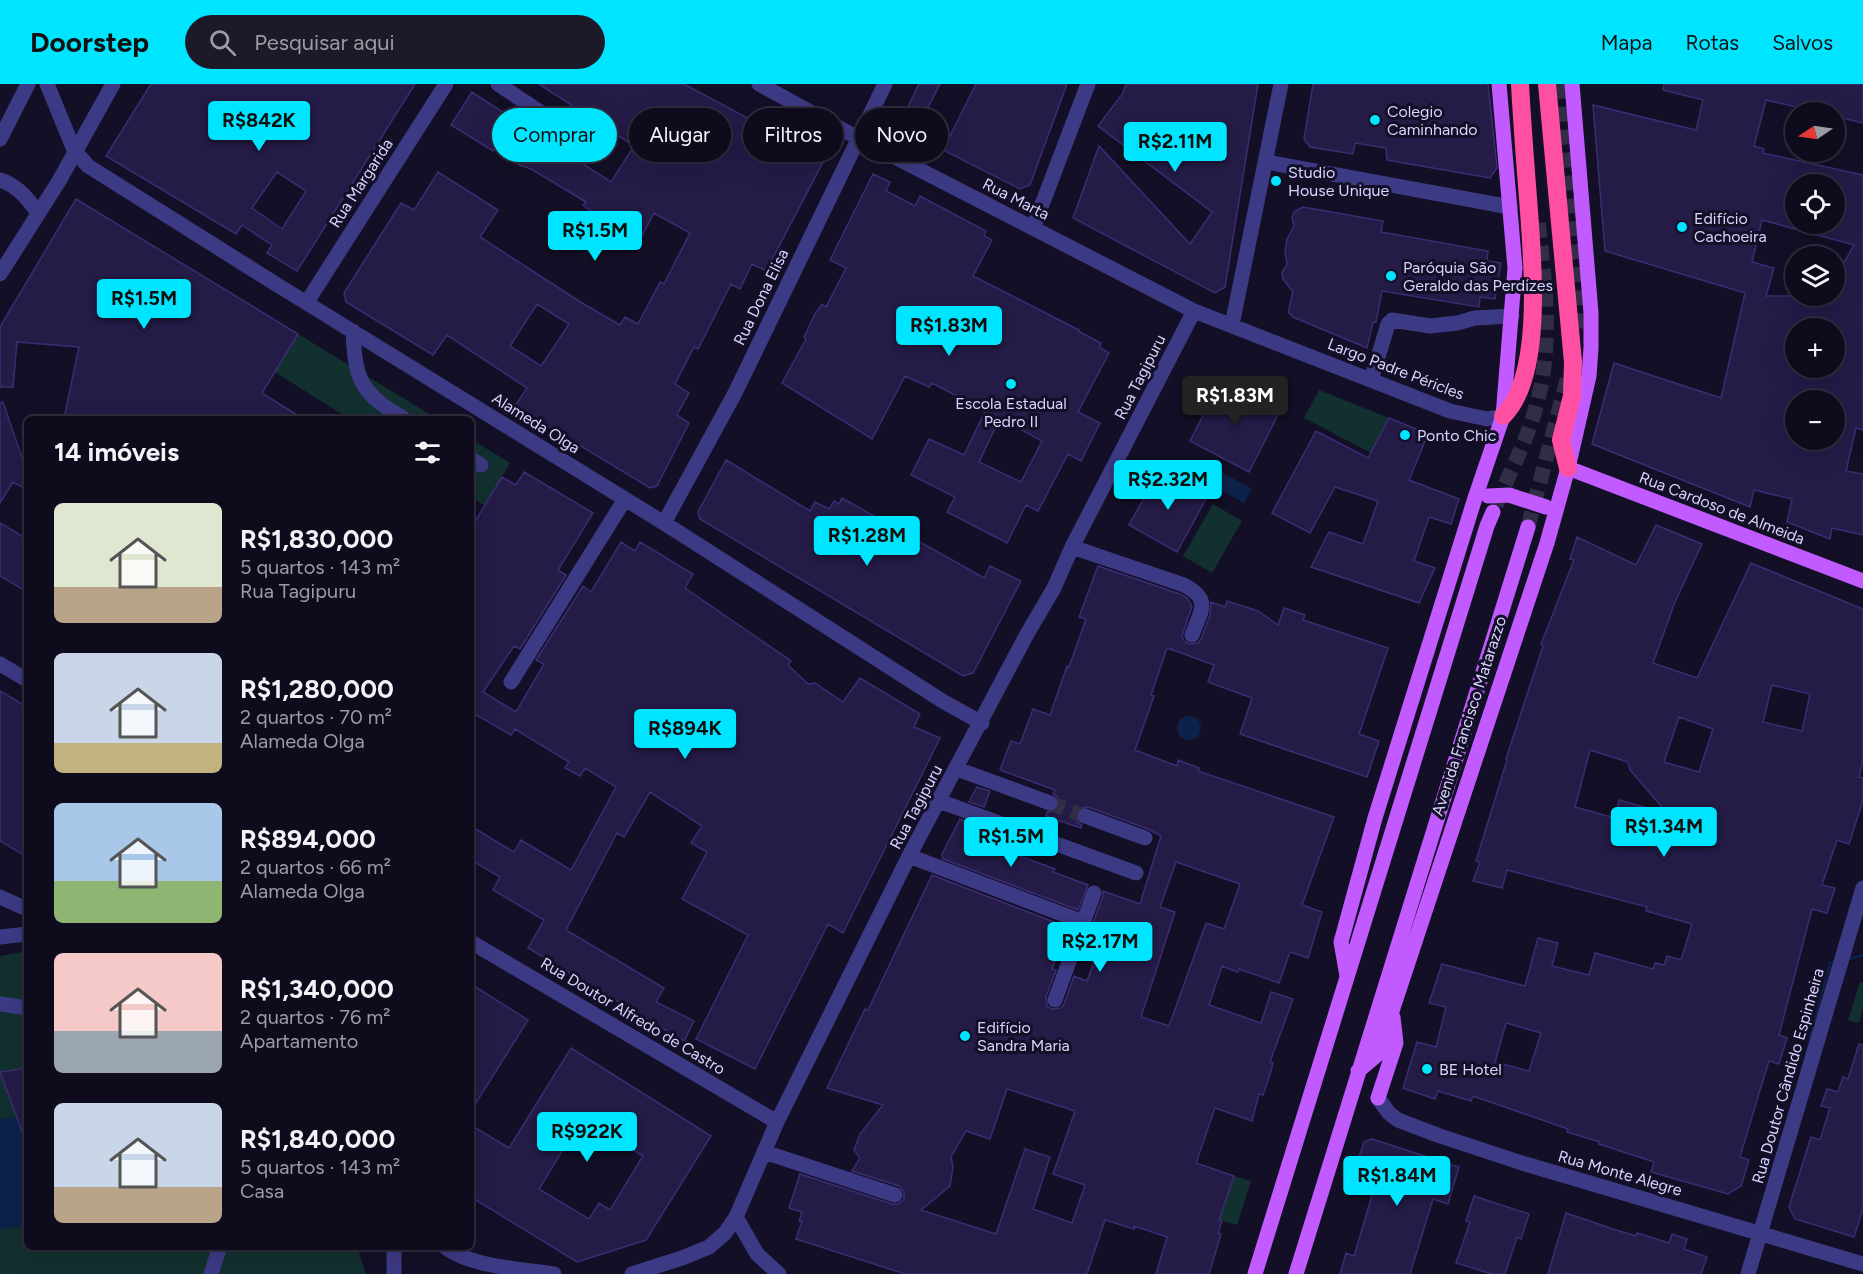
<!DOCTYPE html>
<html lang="pt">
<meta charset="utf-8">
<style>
:root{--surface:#0e0b1c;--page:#1c1929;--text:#f1f3f6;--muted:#9b9ba3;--line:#2e2b3b;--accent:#00e5ff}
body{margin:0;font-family:Figtree,sans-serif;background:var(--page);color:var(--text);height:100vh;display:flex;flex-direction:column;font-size:22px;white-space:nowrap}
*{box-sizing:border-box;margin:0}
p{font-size:20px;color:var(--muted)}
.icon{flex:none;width:33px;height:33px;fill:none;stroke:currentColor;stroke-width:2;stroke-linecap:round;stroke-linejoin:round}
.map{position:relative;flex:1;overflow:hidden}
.panel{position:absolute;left:24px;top:332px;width:450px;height:834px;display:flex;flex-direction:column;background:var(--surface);border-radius:9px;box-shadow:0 6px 24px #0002,0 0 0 2px var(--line)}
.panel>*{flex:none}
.top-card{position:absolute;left:492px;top:24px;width:570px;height:54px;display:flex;gap:12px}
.needle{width:39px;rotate:257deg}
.buttons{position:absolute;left:1785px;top:18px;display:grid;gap:12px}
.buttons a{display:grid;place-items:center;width:60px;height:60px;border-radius:50%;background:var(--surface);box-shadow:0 6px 24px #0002,0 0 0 2px var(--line);font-size:30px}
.price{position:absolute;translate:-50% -51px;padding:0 14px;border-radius:6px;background:var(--accent);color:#111;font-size:20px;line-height:39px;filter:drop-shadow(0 2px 3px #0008)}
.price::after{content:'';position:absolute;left:50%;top:36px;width:18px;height:14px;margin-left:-9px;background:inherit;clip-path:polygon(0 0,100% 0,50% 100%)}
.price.active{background:#222;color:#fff}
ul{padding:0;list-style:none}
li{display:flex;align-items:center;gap:18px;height:150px;padding:0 30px}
li span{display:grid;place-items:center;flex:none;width:168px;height:120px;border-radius:9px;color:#555}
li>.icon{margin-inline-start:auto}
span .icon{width:72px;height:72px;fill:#fffc;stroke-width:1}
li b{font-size:26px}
h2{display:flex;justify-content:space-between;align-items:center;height:72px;padding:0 30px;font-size:26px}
.chip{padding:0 21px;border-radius:27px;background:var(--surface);box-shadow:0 6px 24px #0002,0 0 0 2px var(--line);font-size:21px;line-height:54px}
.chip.active{background:var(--accent);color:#111}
header{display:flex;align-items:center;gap:36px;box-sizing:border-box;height:84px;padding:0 30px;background:var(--accent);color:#111}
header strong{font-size:28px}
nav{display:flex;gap:33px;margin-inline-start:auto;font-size:21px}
.search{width:420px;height:54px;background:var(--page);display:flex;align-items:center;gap:15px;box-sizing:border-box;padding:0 21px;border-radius:33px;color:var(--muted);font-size:22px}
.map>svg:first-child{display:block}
.green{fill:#12302f}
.water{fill:#0c2248}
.building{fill:#241b47;stroke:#3b2d73;stroke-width:1.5;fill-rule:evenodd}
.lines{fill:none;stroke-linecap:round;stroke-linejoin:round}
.minor-tunnel{stroke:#312d47;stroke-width:15;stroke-dasharray:15 8;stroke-linecap:butt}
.major-tunnel{stroke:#312d47;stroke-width:15;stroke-dasharray:15 8;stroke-linecap:butt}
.minor{stroke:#3d3a85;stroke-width:15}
.major{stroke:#c25bff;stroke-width:15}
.highway{stroke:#ff4fa3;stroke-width:18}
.major-bridge{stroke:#c25bff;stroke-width:15}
.highway-bridge{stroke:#ff4fa3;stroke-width:18}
.poi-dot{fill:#00e5ff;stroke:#130f26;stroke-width:2}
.labels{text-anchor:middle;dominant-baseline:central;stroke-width:6;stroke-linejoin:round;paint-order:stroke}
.poi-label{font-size:16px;fill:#d9d4ff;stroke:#130f26;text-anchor:start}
.street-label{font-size:16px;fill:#d9d4ff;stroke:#130f26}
</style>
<header>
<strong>Doorstep</strong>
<div class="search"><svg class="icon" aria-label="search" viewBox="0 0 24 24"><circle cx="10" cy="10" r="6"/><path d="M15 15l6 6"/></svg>Pesquisar aqui</div>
<nav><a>Mapa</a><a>Rotas</a><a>Salvos</a></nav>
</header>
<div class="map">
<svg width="1863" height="1190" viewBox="0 0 1863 1190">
<rect width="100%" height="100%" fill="#130f26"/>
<path class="green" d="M298,250l138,84h-88l-73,-46z
M1319,306l70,28 -18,35 -67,-35z
M471,355l39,24 -25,43 -14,-9z
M1213,420l29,17 -30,52 -29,-17z
M27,867v295l330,1 9,27h-366v-318z
M1860,898l3,1v26l-4,14 -11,-3z
M1234,1092l17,5 -14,44 -18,-5z"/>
<path class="water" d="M599,140l12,7 -14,26 -12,-6z
M1198,375l54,30 -8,14 -54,-30z
M1177 644a12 12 0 1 1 24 0a12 12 0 1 1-24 0Z
M1863,870v3l-32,7 -62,230 -79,43 -26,37 25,-37 79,-43 61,-232z
M16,1033l11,28v81l-27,3v-110z"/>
<path class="building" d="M151,0h264l-118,187 -30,-18 5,-8 -30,-20 -6,9 -130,-78zM277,88l29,19 -24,38 -30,-21z
M539,0h145l123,66 -1,3 17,9 -57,109 -14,-7 -12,25 -9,-5 -33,65 -4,-2 -19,37 14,9 -12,22 12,8 -32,63 -7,2 -135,-82 12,-18 -80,-53 -14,20 -87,-53 -2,-9 57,-90 13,7 24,-38 60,38 -18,27 102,66 38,22 5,-8 13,7 22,-42 4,2 26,-51 -36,-20 -13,25 -49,-26 -9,-7 3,-3 -55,-33 -11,-4 -26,-16 -1,2 -42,-26 21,-33 139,90 23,-36zM537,220l32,20 -28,42 -31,-20z
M919,0h21l-32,62 -6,-27z
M976,0h91l-37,101 -10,4 -77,-39z
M1126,0h132l-33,203 -10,6 -142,-75 26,-72 91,98 22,-32 -114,-86 25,-33z
M1313,0h175l9,84 -7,10 -103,-18 -1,-12 -31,-5 -2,11 -43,-7 -6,-8z
M1664,0h199v39l-29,-7v-4h-15l-53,-12 -12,46 10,3 -1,4 100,22v255l-7,-2 -10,43 17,3v61l-31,-7 -2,11 -43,-17 5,-23 -38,-9 -4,17 -158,-63 22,-81 107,35 24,-105 -140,-42 -12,-146 103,25 7,-30 -40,-10zM1796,100h38v40h-38zM1762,136l92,25 -12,21 3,8 -6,22h-73l8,-28 -22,-6zM1796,244h38v40h-38zM1796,316h38v40h-38z
M873,90l17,8 -4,9 29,15 5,-10 66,35 -2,5 8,4 -19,36 106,54 -1,1 23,12 -2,4 10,6 -31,59 22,11 -19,38 -13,-7 -30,57 -12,-6 -19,38 -60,-31 8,-15 -44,-22 18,-36 35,16 21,-44 -53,-28 -3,4 -24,-11 -33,63 -90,-56 24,-44 -2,-2 11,-23 7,-10 4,3 20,-39 -16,-8zM1000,334l42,23 -21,41 -42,-20z
M76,115l222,135 -36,59 40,25h-238l15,-71 -62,-5 -4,45h-13v-60z
M1303,123l80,14 -2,11 107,19 -1,10 14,2 -6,36 -15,-2 -1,10 -97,-16 -6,31h-3l-6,26 -74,-31 -4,-4v-5l4,-16 -10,-13 -1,-6 5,-9 -2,-13 2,-12 7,-13 -2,-9 3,-6z
M1220,298l60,29 -31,61 -59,-31z
M3,318l24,70v18l-14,-8 -13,21v-100z
M1389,334l39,16 -19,46 50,19 -8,25 -22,-7 -15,44 21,7 -16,35 -108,-36 18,-35 34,12 15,-43 -43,-14 -25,46 -38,-20 44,-82 52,27z
M726,376l84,51 5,-9 14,7 5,-8 5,3 3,-6 142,80 6,-12 31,15 -48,92 -10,3 -263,-157 -2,-7z
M1159,387l48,26 -30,55 -48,-27z
M524,388l69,41 -35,57 8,5 -46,74 -6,-3 -31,46 33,20 28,-48 -8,-4 47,-74 8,6 30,-50 14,9 5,-9 53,32 -8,14 106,73 -3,4 20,19 7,-1 28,19 17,-24 60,36 -6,13 26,11 -97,195 -15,-9 -73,145 -59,-30 52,-104 -66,-36 25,-47 -16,-9 11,-17 -52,-34 -26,45 -7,-4 -51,97 98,58 -8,14 38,19 -10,20 -156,-93 16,-28 -51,-30 7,-13 -29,-17v-34l43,26 7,-12 50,30 45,-83 -31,-19 -5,8 -15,-8 4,-6 -54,-33 -4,6 -40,-23v-184l31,-51 14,8z
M0,439l27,16v53l-27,-16z
M1656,441l46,19 -27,58 -22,61 44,15 54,-115 112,46v151l-4,17 4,1v22l-14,44 -12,-4 -15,45 13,3 -8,25 -15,-4 -33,126 8,3 -8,26 -10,-3 -9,29 -20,67 9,3 -8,26 -13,8 -77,-22 3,-10 -55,-18 1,-2 -33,-10 1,-3 -95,-33 -2,5 -33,-10 -3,8 -32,-11 14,-46 19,5 10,-40 -17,-4 13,-39 83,22 13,-48 20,5 -6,23 37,9 6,-22 58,16 2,-6 9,2 3,-9 14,4 11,-36 -46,-13 1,-4 -140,-37 -5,18 -29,-7 7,-19 -4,-1 31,-101 -1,-1 37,-113 -2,-2 33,-84 -4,-1 7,-22 59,28zM1772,601l38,9 -8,37 -39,-9zM1679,633l34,12 -14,43 -35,-10zM1590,666l38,12 2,8 38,44 -49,-14 -4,18 -40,-11zM1506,939l35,10 -12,38 -34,-9z
M1098,482l82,28 7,4 5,8 -10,30 2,5 5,3 9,-1 3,-4 9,-24 1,-13 14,5 2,-6 31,10 20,14 6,-17 21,7 -2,5 85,28 -29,86 20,7 -12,36 -127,-43 12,-36 -44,-16 6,-17 -41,-15v-3l-1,3 -5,-2 -16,47 3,1 -19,54 42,16 1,-6 21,8 -1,3 136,46 -32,88 20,7 -14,46 -18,-6 -11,31 -40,-14 -1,3 -16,-6 -13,39 52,18 10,-31 22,7 -23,63 3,1 -3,11 -7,21 -4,-1 -7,27 -37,-13 -19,55 38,13 -15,44 3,1 -4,12 3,1 -12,40h-53l11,-37 -33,-11v3l-29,-9 -18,54h-182l-109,-35 6,-18h-3l3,-9 -13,-4 11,-34 92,30h6l6,-5v-7l-5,-6 -47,-15 8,-13 -6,-8 6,-16 23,-29 -56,-17 38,-79 3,1 64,-135 135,52 -15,42 4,1 -10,27 1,9 5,3 9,-1 3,-4 10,-28 13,5 15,-41 -13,-6 14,-38v-5l37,13 21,-68 -13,-7 -60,-22 -9,1 -3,5 1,9 5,3 -1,3 -35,-12 1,-4 9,-1 3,-5 -1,-9 -5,-3 2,-4 -55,-20 11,-29 9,3 13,-35 17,6 17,-49 2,1 17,-48 -7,-2zM1176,778l64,22 -16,45 -18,-6 -37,103 -28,-9 34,-105 -15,-5zM1007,1005l68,22 -22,63 32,11 -13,38 -39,-14 17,-52 -25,-8 -29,85 -75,-24 29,-24 3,-19 -2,-10 15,-26 24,8z
M0,607l27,16v150l-27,-16z
M977,703l13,4 -6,16 -15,-5z
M960,735l18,7 -5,13 82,30 -2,3 35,13 -10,25 -135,-51 -1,-5z
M471,900l57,36 -57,91z
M1859,960l4,1v164l-9,28 -59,-18 -6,-12 22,-70 9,3 10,-32 -9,-2 6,-17 11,3 5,-15 5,2z
M571,964l140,88 -65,104 -69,22 -106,-65v-72l38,23zM582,1034l61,38 -33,54 -11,-7 -10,16 -50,-30z
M27,984v73l-1,1 -26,-70z
M1372,1055l87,28 -11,37 -15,-5 -23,75h-70l6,-21 8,3 22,-74 -23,-7 11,-33z
M1474,1112l55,18 -8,25 -4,-2 -12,37h-13l-36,-11 14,-41 -4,-1z
M1566,1129l50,17 20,6 1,-3 32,10 3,-9 15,5 -3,10 23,8 -6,17h-153z"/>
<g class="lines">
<path class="minor-tunnel" d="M1050,719l35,13"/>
<path class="major-tunnel" d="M1559,0l18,204 -1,41
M1496,421c14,-33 32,-66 41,-102 16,-59 8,-122 1,-182
M1528,443l40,-151"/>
<path class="minor" d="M47,0l27,66 14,16 191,120 385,237 280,179 38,21
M498,0l90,60
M759,0l99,54 336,173 256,100 37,8 16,-3
M0,55l28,-55
M1266,78l244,45
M0,96c17,5 28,18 37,32
M1033,144l55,-144
M0,190l59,-93 54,-97
M307,218l139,-218
M1232,241l49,-241
M353,247c2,48 7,62 50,87
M1371,296l17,-56 4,-4 38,6 27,-3 18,-5 37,-2
M471,375l10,6
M664,439l71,-130 150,-309
M1072,463l112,38c28,15 17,25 8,50
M0,580l27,16
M511,598l114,-183
M957,685l93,34
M939,717l197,72
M1085,732l60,22
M909,772l174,66
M0,813l27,12
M0,853l27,-3
M471,858l306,180
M1055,916l39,-107
M0,920l27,4
M1378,1014l11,15 9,7 42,16 82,27 341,101
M764,1068l131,43
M736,1133l21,37 22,20
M444,1162c25,21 78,23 110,28
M211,1190l9,-28
M394,1190v-28
M632,1190l50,-16 27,-11 16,-14 11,-16 41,-95 132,-266 118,-222 27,-46 18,-41 122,-236
M1748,1190l115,-386"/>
<path class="major" d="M1568,384l295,113
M1347,892l-6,-34 34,-124 100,-320 28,-82 12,-148 -16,-184
M1358,987l19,-16 15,-44 155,-468 21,-75 21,-92 2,-28v-35l-19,-229
M1378,1014l18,-55 -3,-26
M1255,1190l232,-748 6,-14
M1296,1190l232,-747"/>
<path class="highway" d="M1503,332c42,-41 29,-162 25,-218 -3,-38 -6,-76 -8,-114
M1568,384l-7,-28 11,-44 1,-34"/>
<path class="major-bridge" d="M1488,412l21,-1 37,12"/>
<path class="highway-bridge" d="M1547,0l26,278"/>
</g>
<g class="poi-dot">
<circle cx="1375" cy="36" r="6"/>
<circle cx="1276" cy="97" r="6"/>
<circle cx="1682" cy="143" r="6"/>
<circle cx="1391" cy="192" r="6"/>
<circle cx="1011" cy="300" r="6"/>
<circle cx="1405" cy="351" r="6"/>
<circle cx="965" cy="952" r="6"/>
<circle cx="1427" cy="985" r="6"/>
</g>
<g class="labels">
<g class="poi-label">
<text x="1387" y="27">Colegio<tspan x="1387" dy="18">Caminhando</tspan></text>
<text x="1288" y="88">Studio<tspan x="1288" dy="18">House Unique</tspan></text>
<text x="1694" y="134">Edifício<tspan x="1694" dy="18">Cachoeira</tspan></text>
<text x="1403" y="183">Paróquia São<tspan x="1403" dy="18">Geraldo das Perdizes</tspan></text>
<text x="1011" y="319" text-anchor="middle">Escola Estadual<tspan x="1011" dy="18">Pedro II</tspan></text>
<text x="1417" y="351">Ponto Chic</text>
<text x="977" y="943">Edifício<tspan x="977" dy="18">Sandra Maria</tspan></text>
<text x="1439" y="985">BE Hotel</text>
</g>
<g class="street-label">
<text transform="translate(361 99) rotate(-57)">Rua Margarida</text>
<text transform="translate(1016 115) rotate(27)">Rua Marta</text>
<text transform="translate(761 213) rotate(-64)">Rua Dona Elisa</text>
<text transform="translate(1396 285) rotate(21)">Largo Padre Péricles</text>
<text transform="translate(1140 293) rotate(-63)">Rua Tagipuru</text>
<text transform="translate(536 339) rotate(32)">Alameda Olga</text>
<text transform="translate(1722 424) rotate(21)">Rua Cardoso de Almeida</text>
<text transform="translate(1469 632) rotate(-72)">Avenida Francisco Matarazzo</text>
<text transform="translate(916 723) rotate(-62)">Rua Tagipuru</text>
<text transform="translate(633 932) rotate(31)">Rua Doutor Alfredo de Castro</text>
<text transform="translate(1788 992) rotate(-74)">Rua Doutor Cândido Espinheira</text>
<text transform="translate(1620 1089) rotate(16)">Rua Monte Alegre</text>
</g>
</g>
</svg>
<div class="buttons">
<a><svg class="needle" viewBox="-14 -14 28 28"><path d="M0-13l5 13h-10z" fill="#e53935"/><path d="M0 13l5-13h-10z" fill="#9b9ba3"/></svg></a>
<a><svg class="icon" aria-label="locate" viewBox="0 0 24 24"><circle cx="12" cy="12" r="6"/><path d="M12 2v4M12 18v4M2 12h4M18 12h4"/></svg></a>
<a><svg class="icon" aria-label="layers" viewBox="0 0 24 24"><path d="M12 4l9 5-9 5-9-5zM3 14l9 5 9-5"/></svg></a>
<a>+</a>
<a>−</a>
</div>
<b class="price" style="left:259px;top:68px">R$842K</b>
<b class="price" style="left:1175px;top:89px">R$2.11M</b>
<b class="price" style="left:595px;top:178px">R$1.5M</b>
<b class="price" style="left:144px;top:246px">R$1.5M</b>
<b class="price" style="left:949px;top:273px">R$1.83M</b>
<b class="price active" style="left:1235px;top:343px">R$1.83M</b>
<b class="price" style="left:1168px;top:427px">R$2.32M</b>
<b class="price" style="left:867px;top:483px">R$1.28M</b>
<b class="price" style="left:685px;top:676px">R$894K</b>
<b class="price" style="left:1664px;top:774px">R$1.34M</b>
<b class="price" style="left:1011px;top:784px">R$1.5M</b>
<b class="price" style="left:1100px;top:889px">R$2.17M</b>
<b class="price" style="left:587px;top:1079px">R$922K</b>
<b class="price" style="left:1397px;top:1123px">R$1.84M</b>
<div class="top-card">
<a class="chip active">Comprar</a>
<a class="chip">Alugar</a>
<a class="chip">Filtros</a>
<a class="chip">Novo</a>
</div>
<section class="panel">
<h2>14 imóveis<svg class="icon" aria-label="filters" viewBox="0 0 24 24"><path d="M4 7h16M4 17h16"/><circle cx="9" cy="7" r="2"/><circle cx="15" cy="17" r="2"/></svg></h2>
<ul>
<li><span style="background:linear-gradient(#dfe7d0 70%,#b9a48a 0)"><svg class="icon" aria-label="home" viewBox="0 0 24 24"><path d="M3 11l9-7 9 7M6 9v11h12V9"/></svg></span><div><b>R$1,830,000</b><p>5 quartos · 143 m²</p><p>Rua Tagipuru</p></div></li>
<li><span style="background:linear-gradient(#c9d6e8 75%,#c2b280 0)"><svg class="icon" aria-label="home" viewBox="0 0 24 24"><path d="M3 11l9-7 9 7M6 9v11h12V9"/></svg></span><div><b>R$1,280,000</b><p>2 quartos · 70 m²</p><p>Alameda Olga</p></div></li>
<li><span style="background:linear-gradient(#a9c7e8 65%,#8fb573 0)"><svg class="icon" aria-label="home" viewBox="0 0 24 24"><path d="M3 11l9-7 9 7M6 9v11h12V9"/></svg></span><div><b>R$894,000</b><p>2 quartos · 66 m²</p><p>Alameda Olga</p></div></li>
<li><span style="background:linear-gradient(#f6c9c9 65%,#9aa5b1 0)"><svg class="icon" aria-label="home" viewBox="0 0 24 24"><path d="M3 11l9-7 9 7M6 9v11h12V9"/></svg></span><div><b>R$1,340,000</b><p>2 quartos · 76 m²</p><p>Apartamento</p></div></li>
<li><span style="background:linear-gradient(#c9d6e8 70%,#b9a48a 0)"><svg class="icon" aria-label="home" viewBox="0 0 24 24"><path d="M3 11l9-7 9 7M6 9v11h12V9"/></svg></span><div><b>R$1,840,000</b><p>5 quartos · 143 m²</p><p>Casa</p></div></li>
</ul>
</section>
</div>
